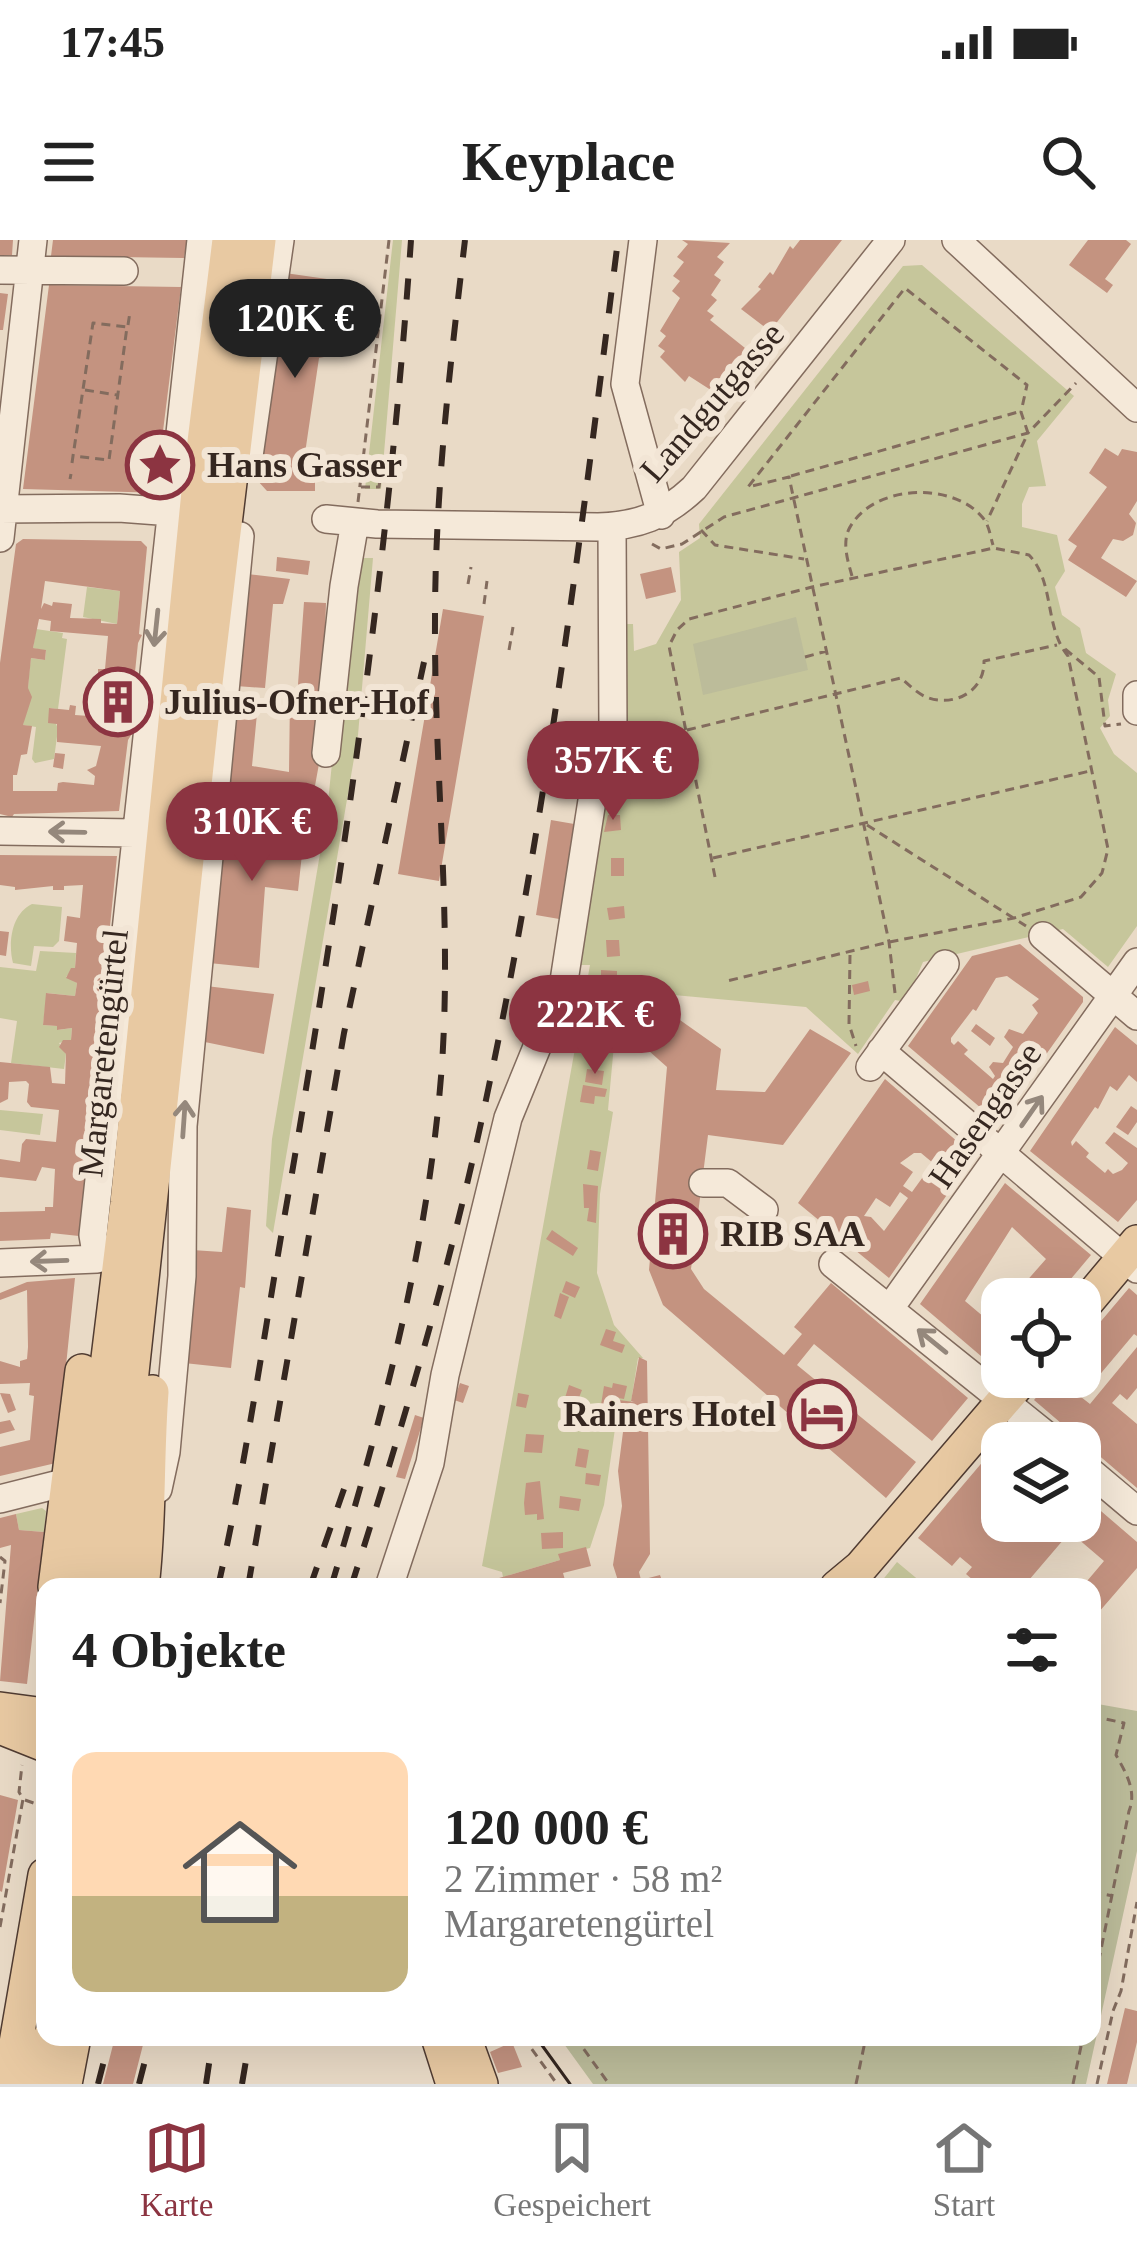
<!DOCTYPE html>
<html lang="de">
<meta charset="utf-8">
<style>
:root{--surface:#fff;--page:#f6f6f6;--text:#222;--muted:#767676;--line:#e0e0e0;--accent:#8c3441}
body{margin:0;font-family:Georgia,serif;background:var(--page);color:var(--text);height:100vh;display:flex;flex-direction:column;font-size:45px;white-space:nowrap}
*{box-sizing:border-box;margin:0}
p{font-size:39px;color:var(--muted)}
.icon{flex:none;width:66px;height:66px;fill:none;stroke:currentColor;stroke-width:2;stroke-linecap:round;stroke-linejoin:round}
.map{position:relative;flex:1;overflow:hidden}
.panel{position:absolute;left:36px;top:1338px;width:1065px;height:468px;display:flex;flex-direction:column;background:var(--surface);border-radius:24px;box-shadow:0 12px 48px #0002}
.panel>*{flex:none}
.buttons{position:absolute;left:981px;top:1038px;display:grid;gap:24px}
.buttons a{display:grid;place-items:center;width:120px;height:120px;border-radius:24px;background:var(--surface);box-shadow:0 12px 48px #0002;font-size:60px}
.price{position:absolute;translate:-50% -102px;padding:0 27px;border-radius:42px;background:var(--accent);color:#fff;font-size:39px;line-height:78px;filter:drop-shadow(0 3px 6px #0008)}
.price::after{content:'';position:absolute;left:50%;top:72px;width:36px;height:27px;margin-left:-18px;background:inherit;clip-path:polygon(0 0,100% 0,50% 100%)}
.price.selected{background:#222;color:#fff}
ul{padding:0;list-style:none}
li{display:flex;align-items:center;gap:36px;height:300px;padding:0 36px}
li span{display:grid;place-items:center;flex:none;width:336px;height:240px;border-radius:24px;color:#555}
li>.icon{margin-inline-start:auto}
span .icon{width:144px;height:144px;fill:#fffc;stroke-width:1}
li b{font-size:51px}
h2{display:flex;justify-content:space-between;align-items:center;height:144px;padding:0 36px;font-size:51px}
.status{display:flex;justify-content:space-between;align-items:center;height:84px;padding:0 60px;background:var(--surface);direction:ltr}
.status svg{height:33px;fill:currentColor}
header{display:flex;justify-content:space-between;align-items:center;height:156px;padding:0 36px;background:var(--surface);font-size:54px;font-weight:700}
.dock{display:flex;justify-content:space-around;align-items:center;height:168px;border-top:3px solid var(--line);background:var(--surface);font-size:33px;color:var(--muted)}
.dock a{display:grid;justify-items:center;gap:6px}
.dock .selected{color:var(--accent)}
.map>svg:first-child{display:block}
.green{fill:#c6c69b}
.cemetery{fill:#bcbc9a}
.building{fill:#c49380;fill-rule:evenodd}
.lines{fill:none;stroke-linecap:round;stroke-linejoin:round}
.minor-casing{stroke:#836c5e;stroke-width:30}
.major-casing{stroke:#513c32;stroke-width:36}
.path{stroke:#836c5e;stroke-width:3;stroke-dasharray:9 6;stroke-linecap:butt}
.minor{stroke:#f5e9d9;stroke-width:27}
.major{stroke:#e8c9a2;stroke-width:33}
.tram{stroke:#352720;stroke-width:3}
.rail{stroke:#352720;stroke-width:6;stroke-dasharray:21 21;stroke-linecap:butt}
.oneway{stroke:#95887c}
.labels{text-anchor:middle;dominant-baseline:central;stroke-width:12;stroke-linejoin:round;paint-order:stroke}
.street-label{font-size:36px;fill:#352720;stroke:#f2e5d5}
.poi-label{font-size:36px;font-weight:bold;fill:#352720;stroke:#f2e5d5;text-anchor:start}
</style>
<div class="status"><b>17:45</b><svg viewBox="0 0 49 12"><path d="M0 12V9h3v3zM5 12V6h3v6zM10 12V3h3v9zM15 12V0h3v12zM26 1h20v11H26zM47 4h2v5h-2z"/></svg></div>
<header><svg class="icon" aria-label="menu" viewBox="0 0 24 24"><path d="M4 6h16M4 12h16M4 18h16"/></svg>Keyplace<svg class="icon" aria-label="search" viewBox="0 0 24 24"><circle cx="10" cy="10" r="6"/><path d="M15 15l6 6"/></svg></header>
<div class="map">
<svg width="1137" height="1844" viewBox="0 0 1137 1844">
<rect width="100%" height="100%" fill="#e9dac6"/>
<path class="green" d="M393,0h9l-21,249h-16z
M922,25l152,131 -37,45 9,45 -17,1 -7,17v23l35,8 8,36 -10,16 7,28 18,13 6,25 30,21 -8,26 2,16 -10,12 14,26 23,19v153l-29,41 -45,-38 -140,33 -17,40 -11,-2 -37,54 -52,-47 -187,-17 -11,120 5,2 -13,82 -3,79 17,52 29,33h-5l-7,44 -12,-1 -15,104 -14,43 -31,7 1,5 -57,17 -1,-5 -20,-6 108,-601h-9l20,-184h10l6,-10 2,-147h14l1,27 22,-7 25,-44 -2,-48 21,-14 -1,-14 204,-258z
M353,318h20l-15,177 -85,498 -7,-7 6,-87 55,-327z
M87,347l33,4 -3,33 -34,-7z
M36,389l27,4 -1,5 5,1 -9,70 -8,-1 8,21 -4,30 -19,4 -3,-4 4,-32 -13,-2c6,-26 4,-40 8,-67l14,2 1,-9 -13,-3z
M32,664l30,3 -3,34 -6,6 -19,-1 -3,20 -18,-3c-5,-19 -2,-49 19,-59z
M40,711l36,2 -1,15 -9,9 11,6 -2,13 -28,-3 -4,32 14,1 1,4 14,-2 -1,12 -12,3 7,11 -2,15 -53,-6 6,-42 -17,-3v-51l36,4z
M0,870l43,4 -3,21 -40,-5z
M42,1268l4,3 -2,21 -25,-2 -3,-16z
M897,1322l30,25h-50z"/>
<path class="cemetery" d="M796,377l12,53 -105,25 -10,-51z
M1092,1463l45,8v140l-51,233h-493l-34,-47h533z"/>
<path class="building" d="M0,0h13l-1,15h-12z
M53,0h134l-3,18 -133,-2z
M682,0l48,3 -13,14 7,5 -10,13 7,5 -10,15 6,5 -10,11 7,5 -4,4 40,32 -33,42 -28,-18 -4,6 -25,-25 5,-6 -7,-5 8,-10 -6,-5 20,-33 -8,-7 8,-10 -7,-5 11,-14 -7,-5 11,-13z
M800,0h42l-72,91 -29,-22 20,-20 -3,-2 12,-15 3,3 17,-29 3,3z
M1088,0h38l5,4 -26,35 8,6 -6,8 -38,-28z
M285,33l42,6 11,12 -9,65 -10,2 -16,109 12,15v9h-48l-10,-11z
M49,45l132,2 -24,192 8,1 -2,13 -140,-4z
M0,53l8,1 -5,36h-3z
M1105,208l13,8 4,-7 15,3v49l-8,13 7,9 -3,12 -10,6 -10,-2 -12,19 36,23 -11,16 -58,-37 9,-14 -9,-6 39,-53 -18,-14z
M23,299l118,2 6,6 -8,87 3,1 -4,8 -9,87 4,2 -5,8 -9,71 -105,3 -2,3 -12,-3v-151l16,-119zM45,341l75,10 -3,33 -16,-1v-4l-31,-1 2,-14 -19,-2 -1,4 -8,-3 -3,6zM39,379l12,2 -1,10 58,5 -3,33h-7v5l5,1 1,5 -4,18 3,19 -28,-2 1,-9 -6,-1 -1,5 -20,-2 -1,15 9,1v18l44,4 -5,20 -9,4 8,6 -1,9 -31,-3 -5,1 -1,8h-44v-16h4l4,-20 6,-1 5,-28 -9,-1 9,-28 -4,-9 3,-30 14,2 1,-10 -13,-2z
M277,317l33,4 -2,14 -32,-4z
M671,327l5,25 -30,7 -6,-25z
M247,334l43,5 -7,25h-10l-8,84 -29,-2z
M304,362l22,1 -5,150 -9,49 -85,-13 8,-88 23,2 -6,63 37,6 1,-74h7z
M443,369l41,7 -45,265 -41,-7z
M55,513l10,1 -2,15 -10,-2z
M634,516v13h-15v-12z
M275,573l31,4 -8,74 -33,-4 -6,81 -50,-5 14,-143 50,7z
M608,575h12l1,15 -17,2z
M551,580l29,5 -15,95 -29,-5z
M0,615l117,1 -38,380 -28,-3 -1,6 -50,2v-29l45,-1v-4h8l2,-38 -13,-2 -6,14 -36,-4v-18l20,3 2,-18 4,-5 30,3 3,-32 -28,-3 -4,-5 2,-18 -3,-3 -17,1 -1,17 -8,4v-41l50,5 2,16 13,1 1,-30 -7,-7 4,-7h8l1,-12 -15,2v-4l-14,-1 3,-32 29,3 2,-13 -11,-5 5,-10h4l2,-25 -13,-2 3,-25 13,2 3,-33 -19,1v4h-11v-4l-38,4v-3l-15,-2z
M611,618h13v18h-13z
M624,666l1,12 -16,2 -2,-12z
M0,691l9,1 -3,24 -6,-1z
M606,700h13l1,16 -13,1z
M1020,704l63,53v5l-83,118h-5l-87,-74 64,-90zM1007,736l32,23 -7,6 6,8 -15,21 -14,-5 -5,8 9,10 -10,16 -10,-1 -4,5 6,9 -2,3 -29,-25 4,-4 -10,-9 -4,4 -3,-3v-4l22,-29 3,2 20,-33z
M601,730l16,1v12h-16z
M868,741l2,10 -16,4 -2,-10z
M206,746l68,8 -10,60 -64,-13z
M653,761l68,48 -5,41 49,2 45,-63 41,24 -68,92 -75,-10 -17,134 13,20 80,66 18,-21 -8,-7 37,-44 137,115 -36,43 -118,-97 -17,21 119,97 -30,36 -223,-193 -14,-35 18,-203 -36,-32z
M976,784l19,14 -5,8 -19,-15z
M1115,787l22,18v37l-8,-7 -12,16 -7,-5 -12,23 -3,-2 -24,35 1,4 4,-5 13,12 -3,4 19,16 3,-4 5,5 9,-4 6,-7 -23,-20 9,-11 23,16v52l-19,22 -88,-71z
M587,829l17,2 -2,14 -17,-3z
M885,839l89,77 -85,122 -91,-75zM914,913h7l12,10 -21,29 -9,-6 10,-14 -13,-9zM900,952l8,6 -24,33 -13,-14 -7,-1 12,-18 14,9z
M583,845l24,4 -2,8 -10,-1 -1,8 -14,-2z
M1131,866l6,4v12l-9,13 -12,-8z
M590,910l11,2 -3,19 -11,-2z
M1005,943l86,72 -37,44h-42l9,-17 3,2 22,-25 -34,-32 -47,74 26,22 11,-13v50l-7,8 -75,-64z
M583,944l15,2 -2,37 -9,-2 2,-13h-5z
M227,967l24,3 -6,78 -5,-1 -9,81 -47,-5 8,-113 30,2z
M552,990l26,18 -5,8 -27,-17z
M75,1038l-19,185 -56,13v-29l30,-7 4,-44 -5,-1 1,-12 -30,1v-23l20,6v-6l7,-2 1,-12 -1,-57 -27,10v-7l27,-11z
M566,1041l14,6 -5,11 -13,-6z
M1129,1048l8,7v41l-3,-2 -53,63 9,7 47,-57v41l-10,12 -7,-6 -8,9 25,21v64l-103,-88 20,-23h26v-31z
M560,1053l9,4 -8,22 -7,-3z
M606,1089l10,3 -3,9 12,4 -3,8 -22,-8z
M639,1117l8,4 3,193 -11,18 2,8 19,-5 4,11 -3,1h-41l-7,-22 9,-59 -4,-35 5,-39 -8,-1 4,-31 15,2 -3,-1z
M460,1143l9,3 -6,17 -9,-3z
M613,1143l14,3 -3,13 -11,-2 -3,10 -9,-2 3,-19 8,2z
M569,1145l13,5 -6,15 -12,-4z
M0,1153l10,1 6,16 -8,3z
M518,1153l11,2 -3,13 -10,-2z
M415,1175l9,3 -19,61 -9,-2z
M10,1180l5,10 -15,4v-12z
M1008,1192l13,11h-19v78h78v-28l57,49v26l-45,52v-33h-10l22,-26 -34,-29 -47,55h-42l-15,-13 6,-7 -12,-10 -8,9 -34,-28z
M526,1194l18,1 -2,18 -18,-1z
M578,1208l11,2 -3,18 -11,-2z
M586,1233l15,2 -2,11 -14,-2z
M540,1241l4,38 -7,1v-6l-12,1 -1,-12 2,-20z
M560,1256l21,3 -2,12 -20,-3z
M16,1274l3,16 25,2 -17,152 -27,-3 11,-136 -11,3v-30z
M563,1292v16l-21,1 -1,-16z
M586,1307l5,19 -28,7 4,14h-87l9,-6 71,-21 -2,-6z
M0,1555l18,5 -16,92 -2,-1z
M1125,1768l12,3v31l-10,42h-20z
M115,1797h30l-12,47h-30z
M512,1802l10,25 -24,6 -8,-21z"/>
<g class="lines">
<defs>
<path id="minor" d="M643,0l-18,144 36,131
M956,0l181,168
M0,30l124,1
M248,223l32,-223
M0,269l119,-1 93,7
M326,279l51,5 221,3c40,-1 66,-11 96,-39l197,-248
M0,298l33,-298
M1137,455v16
M326,513l18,-167 11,-64
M0,591l135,2
M1043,696l94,80
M881,811l256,218
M870,827l75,-103
M703,943h25l36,27
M0,1023l97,-4 -4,-24 108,-995
M833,1024l223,179
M890,1068l247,-346
M1080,1223l57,48
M158,1249l8,-37 16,-176 1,-150 57,-590
M0,1259l67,-17
M389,1347l41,-124 15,-88 63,-257 56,-137 31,-200 18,-49 -1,-205"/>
<path id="major" d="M1080,1070l57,-68
M55,1347l27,-216
M80,1347l47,-384 72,-721 30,-242
M109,1347l96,-896 54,-451
M142,1347c8,-65 5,-130 10,-195
M837,1347l24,-20 163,-190
M0,1469l45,6
M0,1487l45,18
M438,1797l15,47
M464,1797l17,47
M9,1844l36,-209
M42,1844l8,-47
M65,1844l9,-47"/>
</defs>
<use href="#minor" class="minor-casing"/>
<use href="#major" class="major-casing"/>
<path class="path" d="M128,85l2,-13
M85,150l32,5
M72,223l1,-7 20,-133 34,4 -18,133 -36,-4
M791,236l227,-64
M70,239l1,-5
M361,247h18l2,-16
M358,262l31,-262
M701,290l14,15 89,14
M652,304l9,5 21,-5 42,-27 304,-84 48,-50
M852,336c-4,-14 -10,-33 -3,-47 23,-45 104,-48 134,-11 6,7 7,17 10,27
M468,344l3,-17
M484,364l3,-23
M1065,409l34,28 6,49 16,-2
M509,410l4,-23
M805,417l22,-6
M687,490l214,-52c8,7 16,15 25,19 28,11 59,-6 58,-36l73,-16
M867,585l159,101
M713,618l377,-87
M715,637l-46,-231 8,-16 12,-11 123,-32 182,-39 35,7c26,27 15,72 39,101l40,193 -6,24 -21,24 -67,21 -125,24 -162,39
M850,715l-1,69 7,22
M895,753l-6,-51 -100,-465 -41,10 157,-199 122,97 -6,27 7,21 -41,88
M0,1317l5,4 -5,42
M1092,1476l32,7 -8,32c10,18 21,36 13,56l-37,183
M25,1560l20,7
M1092,1652l21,4
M0,1687l23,-128 -4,-7 3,-27
M523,1797l34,47
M575,1797l34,47
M814,1797h2
M1035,1797l45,8
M856,1844l10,-47
M1073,1844l10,-47
M1097,1844l16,-73 8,-20 16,-89"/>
<use href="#minor" class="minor"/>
<use href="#major" class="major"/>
<path class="tram" d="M536,1797l34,47"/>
<path class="rail" d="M218,1347c30,-133 48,-268 72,-402 53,-314 99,-627 121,-945
M248,1347l96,-554 80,-371
M310,1347l34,-98
M331,1347c52,-172 98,-343 111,-523 10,-148 -8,-296 -7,-444 0,-128 15,-254 30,-380
M351,1347c52,-162 101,-325 136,-492 60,-282 95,-569 131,-855
M98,1844l12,-47
M139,1844l12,-47
M206,1844l7,-47
M242,1844l8,-47"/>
</g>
<defs><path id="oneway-shaft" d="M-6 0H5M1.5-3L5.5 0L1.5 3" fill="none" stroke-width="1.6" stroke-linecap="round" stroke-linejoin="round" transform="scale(3)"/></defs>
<g class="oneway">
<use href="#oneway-shaft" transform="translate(156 388) rotate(96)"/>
<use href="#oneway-shaft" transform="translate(67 592) rotate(-179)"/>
<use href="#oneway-shaft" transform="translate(1032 871) rotate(-55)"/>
<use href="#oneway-shaft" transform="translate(184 879) rotate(-86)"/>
<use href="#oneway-shaft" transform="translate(49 1021) rotate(178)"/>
<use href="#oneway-shaft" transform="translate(932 1101) rotate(-141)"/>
</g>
<defs>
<symbol id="sight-ring" viewBox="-11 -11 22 22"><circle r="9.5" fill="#f2e5d5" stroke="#8c3441" stroke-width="1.5"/><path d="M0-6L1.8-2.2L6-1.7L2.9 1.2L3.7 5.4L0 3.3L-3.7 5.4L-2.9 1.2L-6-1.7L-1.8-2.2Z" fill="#8c3441"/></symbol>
<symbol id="building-ring" viewBox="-11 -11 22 22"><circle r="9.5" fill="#f2e5d5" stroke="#8c3441" stroke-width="1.5"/><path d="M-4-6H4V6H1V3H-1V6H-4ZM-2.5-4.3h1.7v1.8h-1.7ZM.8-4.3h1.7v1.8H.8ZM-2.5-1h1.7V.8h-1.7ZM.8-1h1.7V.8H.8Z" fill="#8c3441"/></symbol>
<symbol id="hotel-ring" viewBox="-11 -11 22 22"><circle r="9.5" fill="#f2e5d5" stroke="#8c3441" stroke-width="1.5"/><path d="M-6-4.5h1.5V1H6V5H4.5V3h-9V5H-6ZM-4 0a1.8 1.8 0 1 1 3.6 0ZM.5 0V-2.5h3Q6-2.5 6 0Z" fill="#8c3441"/></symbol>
</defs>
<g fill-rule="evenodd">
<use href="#sight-ring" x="122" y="187" width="76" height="76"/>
<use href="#building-ring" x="80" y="424" width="76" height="76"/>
<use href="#building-ring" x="635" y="956" width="76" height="76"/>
<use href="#hotel-ring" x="784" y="1136" width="76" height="76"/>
</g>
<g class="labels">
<g class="street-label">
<text transform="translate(712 162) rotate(-49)">Landgutgasse</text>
<text transform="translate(103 813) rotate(-84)">Margaretengürtel</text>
<text transform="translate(985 875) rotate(-55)">Hasengasse</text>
</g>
<g class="poi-label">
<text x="207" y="225">Hans Gasser</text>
<text x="164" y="462">Julius-Ofner-Hof</text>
<text x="720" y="994">RIB SAA</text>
<text x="776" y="1174" text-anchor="end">Rainers Hotel</text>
</g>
</g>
</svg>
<div class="buttons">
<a><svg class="icon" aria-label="locate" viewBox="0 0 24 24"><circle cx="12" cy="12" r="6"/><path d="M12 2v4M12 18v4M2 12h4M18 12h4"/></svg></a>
<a><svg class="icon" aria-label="layers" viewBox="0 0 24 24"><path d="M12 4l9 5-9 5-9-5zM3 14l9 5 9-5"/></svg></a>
</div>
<b class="price selected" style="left:295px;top:141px">120K €</b>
<b class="price" style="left:613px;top:583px">357K €</b>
<b class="price" style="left:252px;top:644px">310K €</b>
<b class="price" style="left:595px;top:837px">222K €</b>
<section class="panel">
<h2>4 Objekte<svg class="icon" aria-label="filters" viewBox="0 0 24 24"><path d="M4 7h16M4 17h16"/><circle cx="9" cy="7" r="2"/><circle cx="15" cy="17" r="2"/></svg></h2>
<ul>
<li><span style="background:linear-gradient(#ffd9b3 60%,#c2b280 0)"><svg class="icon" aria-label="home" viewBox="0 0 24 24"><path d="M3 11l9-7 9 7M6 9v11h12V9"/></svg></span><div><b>120 000 €</b><p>2 Zimmer · 58 m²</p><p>Margaretengürtel</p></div></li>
</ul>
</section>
</div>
<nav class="dock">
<a class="selected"><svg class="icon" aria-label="map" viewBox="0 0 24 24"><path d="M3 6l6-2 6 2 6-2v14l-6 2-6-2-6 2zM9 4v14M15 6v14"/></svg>Karte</a>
<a><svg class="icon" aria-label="saved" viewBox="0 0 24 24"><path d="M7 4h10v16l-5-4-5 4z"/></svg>Gespeichert</a>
<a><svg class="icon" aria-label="home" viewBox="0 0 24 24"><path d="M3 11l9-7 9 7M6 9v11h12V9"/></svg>Start</a>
</nav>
